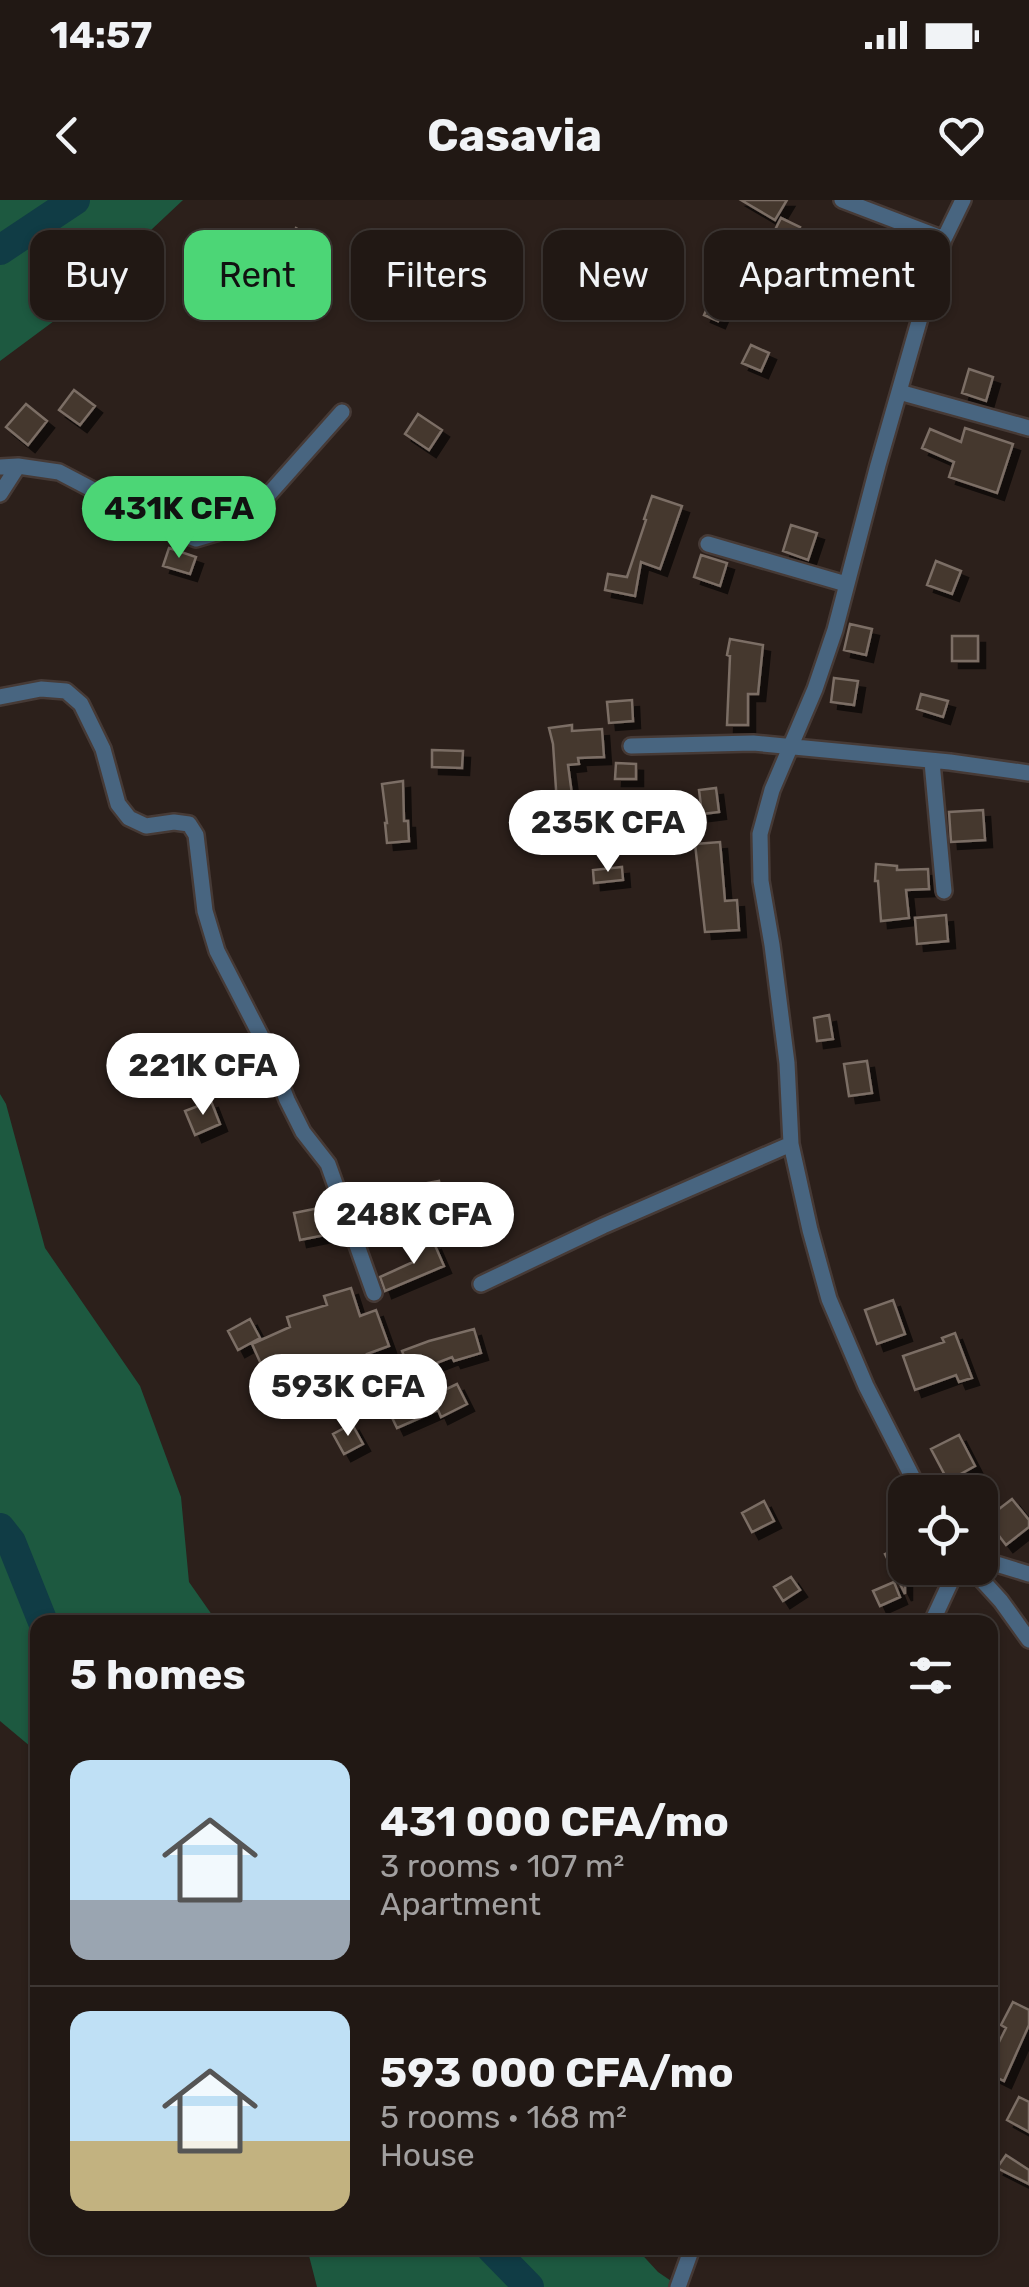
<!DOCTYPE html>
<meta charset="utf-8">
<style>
:root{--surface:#211814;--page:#29211d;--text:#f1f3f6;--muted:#a2a0a0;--line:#3e3734;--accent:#4cd676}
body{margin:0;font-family:Rubik,sans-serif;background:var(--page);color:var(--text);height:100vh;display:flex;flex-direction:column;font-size:38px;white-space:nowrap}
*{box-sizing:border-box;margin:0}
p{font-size:32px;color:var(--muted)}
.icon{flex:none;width:55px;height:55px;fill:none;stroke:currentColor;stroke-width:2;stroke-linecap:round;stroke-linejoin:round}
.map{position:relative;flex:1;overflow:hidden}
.side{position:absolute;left:30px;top:1415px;width:968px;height:640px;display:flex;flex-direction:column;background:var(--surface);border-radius:20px;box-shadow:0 2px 8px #0004,0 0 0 2px var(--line)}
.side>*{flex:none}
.banner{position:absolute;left:30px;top:30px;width:970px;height:90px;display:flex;gap:20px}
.fabs{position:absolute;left:888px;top:1275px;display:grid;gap:20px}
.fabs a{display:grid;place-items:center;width:110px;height:110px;border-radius:20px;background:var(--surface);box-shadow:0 2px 8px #0004,0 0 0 2px var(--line);font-size:50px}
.price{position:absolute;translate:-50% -85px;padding:0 22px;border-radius:35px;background:#fff;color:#222;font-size:32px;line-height:65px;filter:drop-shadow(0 2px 5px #0008)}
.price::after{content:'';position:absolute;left:50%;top:60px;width:30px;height:22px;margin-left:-15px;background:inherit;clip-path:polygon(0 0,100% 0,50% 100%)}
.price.on{background:var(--accent);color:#111}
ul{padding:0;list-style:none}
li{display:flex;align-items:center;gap:30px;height:250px;padding:0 40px}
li+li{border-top:2px solid var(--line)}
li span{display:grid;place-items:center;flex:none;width:280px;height:200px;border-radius:20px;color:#555}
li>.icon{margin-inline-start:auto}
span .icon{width:120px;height:120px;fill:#fffc;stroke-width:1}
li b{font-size:42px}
h2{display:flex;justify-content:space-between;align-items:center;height:120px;padding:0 40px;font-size:42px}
.tag{padding:0 35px;border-radius:20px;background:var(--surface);box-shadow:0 2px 8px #0004,0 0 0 2px var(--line);font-size:35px;line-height:90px}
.tag.on{background:var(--accent);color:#111}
.status{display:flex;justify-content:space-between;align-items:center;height:70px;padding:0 50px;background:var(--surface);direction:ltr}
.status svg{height:28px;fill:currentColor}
header{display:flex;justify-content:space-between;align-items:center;height:130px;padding:0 40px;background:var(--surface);font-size:45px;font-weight:700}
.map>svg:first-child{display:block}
.forest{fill:#1d5940}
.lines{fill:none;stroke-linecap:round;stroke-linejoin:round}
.river{stroke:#103c45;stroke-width:30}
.building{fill:#44382f;stroke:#7b6e65;stroke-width:2.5;filter:url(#shadow)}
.minor-casing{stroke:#463a36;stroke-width:20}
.minor{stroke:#486580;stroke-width:15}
</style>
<div class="status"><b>14:57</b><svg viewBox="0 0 49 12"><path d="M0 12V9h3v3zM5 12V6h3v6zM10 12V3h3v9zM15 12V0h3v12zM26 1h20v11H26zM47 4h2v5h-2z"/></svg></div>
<header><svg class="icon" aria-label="back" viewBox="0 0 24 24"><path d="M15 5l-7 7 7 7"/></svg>Casavia<svg class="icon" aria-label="heart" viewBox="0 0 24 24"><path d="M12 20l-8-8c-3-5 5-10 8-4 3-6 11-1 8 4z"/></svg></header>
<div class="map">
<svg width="1029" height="2087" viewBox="0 0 1029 2087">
<defs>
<filter id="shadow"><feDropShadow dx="7" dy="7" stdDeviation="0" flood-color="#0009"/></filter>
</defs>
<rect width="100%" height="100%" fill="#2c201b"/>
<path class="forest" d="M0,0h183l-129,121 -54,40z
M0,894l6,10 39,144 95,138 41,111 8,85 28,40h-179l-1,130 -37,-31z
M307,2048h329l22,24 22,15h-363z"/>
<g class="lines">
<path class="river" d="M0,50l75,-50
M0,1328l11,14 32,80
M491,2048l38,39"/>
</g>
<path class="building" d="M741,0h46l-12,20z
M781,18l19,9 -8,16 -19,-9z
M296,28l19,12 -10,16 -19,-12z
M865,56l32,10 -11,34 -32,-10z
M571,58l25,16 -22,34 -24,-17z
M713,95l14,6 -9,20 -14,-6z
M751,145l18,8 -8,18 -19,-8z
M969,169l24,8 -7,24 -24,-8z
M74,190l21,16 -15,19 -21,-15z
M26,204l21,17 -19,24 -22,-18z
M418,214l24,16 -13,20 -24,-16z
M965,228l48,16 -16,49 -48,-16 5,-15 -32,-14 8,-19 31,13z
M652,296l30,10 -22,63 -19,-7 -6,34 -30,-6 3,-16 19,3 19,-57 -2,-1z
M791,325l26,8 -9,27 -25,-9z
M169,348l27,9 -6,17 -27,-8z
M701,355l26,8 -7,23 -26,-9z
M936,361l25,10 -9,23 -25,-9z
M850,424l22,5 -6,26 -22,-5z
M952,436h26v25h-26z
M730,439l33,6 -5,49h-10v31h-21l3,-69 -3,-1z
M834,478l24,3 -4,24 -23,-3z
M921,494l27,7 -5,16 -26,-8z
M632,500l1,21 -24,2 -2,-21z
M572,525v6l30,-2 2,28 -26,1 1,6 -11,1 5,37 -16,2 -4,-60 -4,-16z
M432,550l31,1 -1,17 -30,-1z
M616,563l20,1v15h-21z
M403,581l1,40h4l1,20 -22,2 -2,-20h2l-5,-39z
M716,588l3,24 -17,2 -3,-24z
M983,610l2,30 -34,2 -2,-30z
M720,642l5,59 12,-1 2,30 -34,2 -10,-88z
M876,664l21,2v4l31,-1 1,20 -23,1 3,28 -28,3 -3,-40h-3z
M622,667l1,13 -29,3 -1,-13z
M946,715l2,26 -31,3 -2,-26z
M829,815l4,24 -16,2 -3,-23z
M867,861l5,32 -23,3 -5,-32z
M211,901l9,23 -25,11 -10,-24z
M439,981l6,27 -29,6 -1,-5 -46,14 -8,-24 28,-9z
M324,1007l6,27 -30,6 -6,-27z
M434,1043l10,23 -59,25 -5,-14 33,-15 -4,-9z
M351,1088l9,28 16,-6 13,36 -22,8 12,31 -26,9 -3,-7 -27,9 -7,-21 -14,6 -8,-21 -29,13 -13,-29 38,-17 -3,-10 40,-12 -3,-9z
M893,1100l12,34 -28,10 -12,-34z
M250,1119l10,19 -22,12 -10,-19z
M474,1129l7,24 -27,8 -2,-4 -41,16 -9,-22 27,-10z
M955,1133l17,45 -13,4 -3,-7 -41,15 -12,-34 41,-14 -2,-4z
M457,1184l10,20 -26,13 -3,-7 -41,18 -10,-21 20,-8 4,7z
M352,1224l11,20 -19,10 -11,-20z
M959,1235l16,31 -27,15 -17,-32z
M1012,1299l17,21v7l-23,18 -20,-26z
M764,1301l10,20 -22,11 -10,-19z
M905,1345v49l-20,-40z
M791,1377l9,13 -17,11 -9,-14z
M894,1382l6,15 -20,9 -7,-15z
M1013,1802l16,8v15l-25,56 -14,-7v-14l16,-32 -5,-3z
M1019,1897l10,5v30l-22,-12z
M1006,1955l23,15v14l-32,-16z"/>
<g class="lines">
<defs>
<path id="minor" d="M842,0l102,39
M899,192l130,36
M0,267l18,-1 41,6 101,53 36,14 37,-11 29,-26 80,-90
M0,294l18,-28
M708,344l138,40
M0,497l41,-8 25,2 15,13 22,45 15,55 11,14 17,8 28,-4 15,2 7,11 9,76 12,40 50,97 20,52 16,32 25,32 46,129
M631,546l122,-3 197,19 79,11
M932,562l12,129
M481,1084l122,-58 188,-82
M920,1292l-54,-106 -37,-87 -19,-69 -19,-86 -4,-81 -15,-118 -11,-64 -1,-47 12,-44 43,-101 20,-59 43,-165 48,-168 18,-58 19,-39
M980,1359l49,15
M971,1368l30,33 28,39
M932,1422l25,-54
M678,2087l14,-39"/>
</defs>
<use href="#minor" class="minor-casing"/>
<use href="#minor" class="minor"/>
</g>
</svg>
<div class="fabs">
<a><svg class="icon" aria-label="locate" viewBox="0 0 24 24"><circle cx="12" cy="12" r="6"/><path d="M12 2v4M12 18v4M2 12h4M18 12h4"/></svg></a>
</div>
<b class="price on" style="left:179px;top:361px">431K CFA</b>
<b class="price" style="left:608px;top:675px">235K CFA</b>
<b class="price" style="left:203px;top:918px">221K CFA</b>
<b class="price" style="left:414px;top:1067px">248K CFA</b>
<b class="price" style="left:348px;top:1239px">593K CFA</b>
<div class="banner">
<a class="tag">Buy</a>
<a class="tag on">Rent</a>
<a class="tag">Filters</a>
<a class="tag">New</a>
<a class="tag">Apartment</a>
</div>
<section class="side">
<h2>5 homes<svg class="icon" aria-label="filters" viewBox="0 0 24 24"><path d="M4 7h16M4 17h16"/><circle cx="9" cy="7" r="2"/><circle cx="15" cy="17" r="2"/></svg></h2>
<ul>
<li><span style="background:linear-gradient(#bfe0f5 70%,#9aa5b1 0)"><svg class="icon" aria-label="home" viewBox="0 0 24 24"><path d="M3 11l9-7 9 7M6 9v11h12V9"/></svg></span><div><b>431 000 CFA/mo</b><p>3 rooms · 107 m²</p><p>Apartment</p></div></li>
<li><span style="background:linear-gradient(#bfe0f5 65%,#c2b280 0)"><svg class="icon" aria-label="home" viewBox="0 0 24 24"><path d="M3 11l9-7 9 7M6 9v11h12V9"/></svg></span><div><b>593 000 CFA/mo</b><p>5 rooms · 168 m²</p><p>House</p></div></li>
</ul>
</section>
</div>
